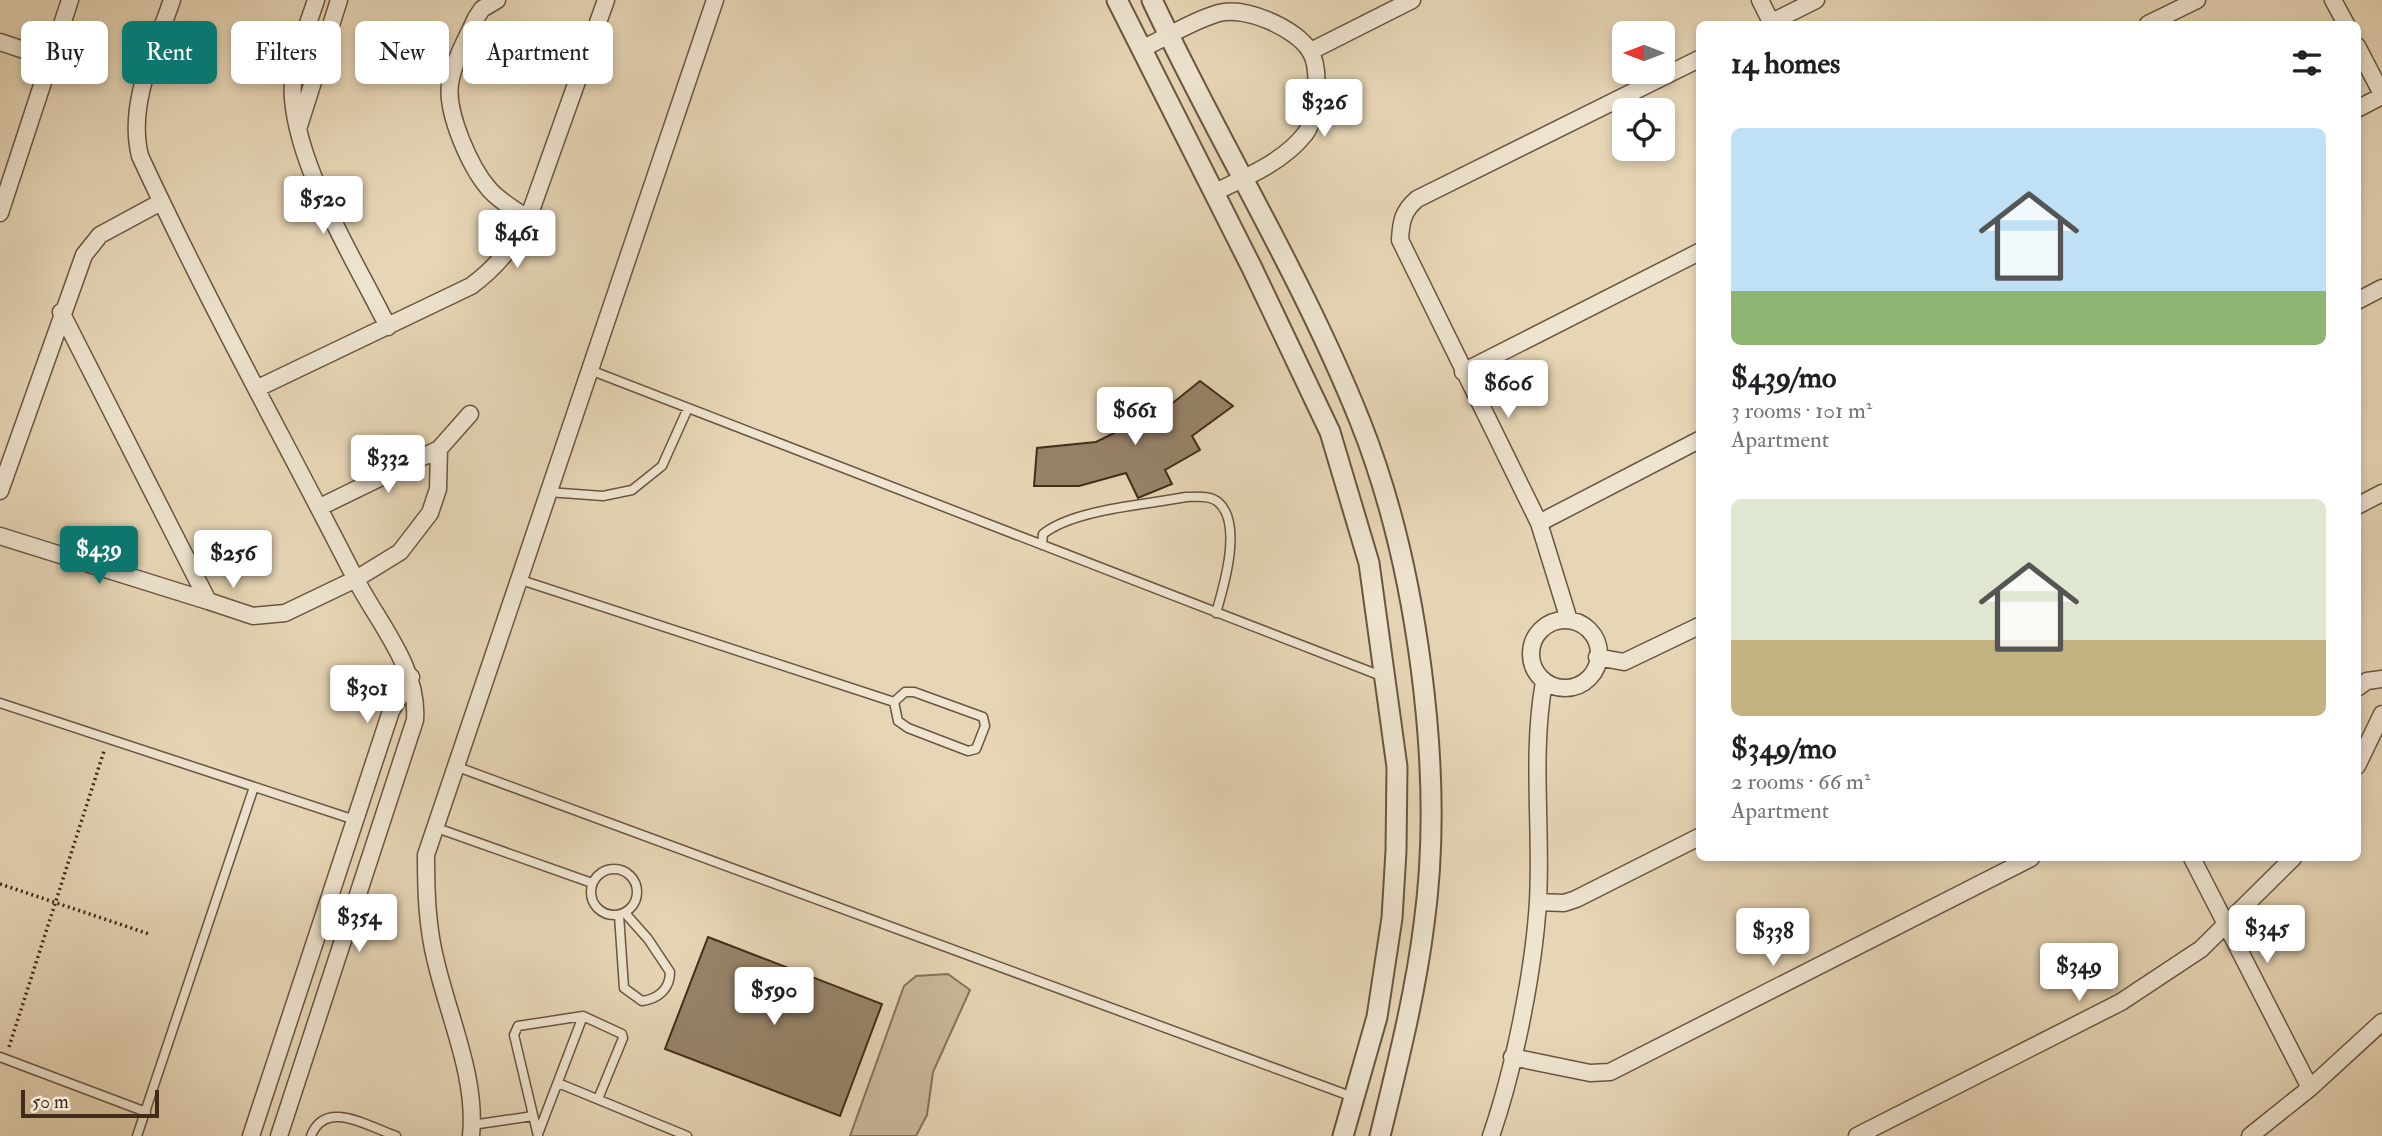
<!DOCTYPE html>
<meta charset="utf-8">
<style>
:root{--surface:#fff;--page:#f2f2f2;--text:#202124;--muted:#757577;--accent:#0f766e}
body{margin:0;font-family:"IM FELL Double Pica",serif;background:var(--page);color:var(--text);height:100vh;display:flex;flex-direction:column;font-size:26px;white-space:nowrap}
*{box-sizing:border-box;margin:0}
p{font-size:23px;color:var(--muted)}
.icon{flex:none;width:38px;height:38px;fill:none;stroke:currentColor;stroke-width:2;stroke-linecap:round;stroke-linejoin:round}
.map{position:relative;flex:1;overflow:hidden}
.sheet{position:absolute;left:1696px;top:21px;width:665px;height:840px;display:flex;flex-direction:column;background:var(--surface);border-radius:10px;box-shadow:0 4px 10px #0003}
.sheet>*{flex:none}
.top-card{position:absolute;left:21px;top:21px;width:665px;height:63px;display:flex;gap:14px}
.needle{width:46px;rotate:270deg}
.fabs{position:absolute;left:1612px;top:21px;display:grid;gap:14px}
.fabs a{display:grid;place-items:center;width:63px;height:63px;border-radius:10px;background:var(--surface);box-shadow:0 4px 10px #0003;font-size:35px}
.scale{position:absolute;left:21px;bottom:18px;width:138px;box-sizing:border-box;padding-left:7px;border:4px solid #412c19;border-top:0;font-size:19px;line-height:24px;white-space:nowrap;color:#412c19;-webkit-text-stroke:5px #efe4d0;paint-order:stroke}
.price{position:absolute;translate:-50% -60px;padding:0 16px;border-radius:7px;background:#fff;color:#222;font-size:23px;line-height:46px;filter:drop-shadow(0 2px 4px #0008)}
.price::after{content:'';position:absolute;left:50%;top:42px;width:21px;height:16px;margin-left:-10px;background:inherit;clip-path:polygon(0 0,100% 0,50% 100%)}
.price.selected{background:var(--accent);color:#fff}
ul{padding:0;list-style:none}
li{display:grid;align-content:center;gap:14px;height:371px;padding:0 35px}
li span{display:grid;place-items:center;height:217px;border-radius:10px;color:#555}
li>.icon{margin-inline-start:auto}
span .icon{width:126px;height:126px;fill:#fffc;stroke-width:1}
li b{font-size:30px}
h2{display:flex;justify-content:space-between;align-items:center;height:84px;padding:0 35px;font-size:30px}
.tag{padding:0 24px;border-radius:10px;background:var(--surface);box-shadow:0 4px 10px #0003;font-size:24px;line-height:63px}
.tag.selected{background:var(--accent);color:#fff}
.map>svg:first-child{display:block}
.green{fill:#cbb99b;stroke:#86725a;stroke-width:2}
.building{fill:#97846b;stroke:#412c19;stroke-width:2}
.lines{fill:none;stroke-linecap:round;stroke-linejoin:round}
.service-casing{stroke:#6a5640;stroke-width:11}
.minor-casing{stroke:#6a5640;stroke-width:19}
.tertiary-casing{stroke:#6a5640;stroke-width:23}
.path{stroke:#412c19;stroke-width:3.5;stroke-dasharray:2 3.5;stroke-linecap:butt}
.service{stroke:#efe4d0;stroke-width:8}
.minor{stroke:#efe4d0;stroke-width:16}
.tertiary{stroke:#efe4d0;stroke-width:19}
</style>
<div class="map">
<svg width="2382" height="1136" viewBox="0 0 2382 1136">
<rect width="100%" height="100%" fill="#e7d6b6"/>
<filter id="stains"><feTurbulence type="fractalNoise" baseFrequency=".00286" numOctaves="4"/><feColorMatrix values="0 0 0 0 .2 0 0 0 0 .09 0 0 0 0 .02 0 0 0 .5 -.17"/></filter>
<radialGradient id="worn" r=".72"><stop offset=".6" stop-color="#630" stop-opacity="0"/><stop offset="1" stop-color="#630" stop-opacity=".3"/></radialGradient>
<path class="green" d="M948,974l22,16 -37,82 -6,43 -11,21h-66l54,-150 12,-10z"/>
<path class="building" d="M1200,381l33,25 -41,30 8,14 -35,20 7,14 -34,14 -12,-25 -47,13h-45l3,-38 59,-6 73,-36z
M708,937l174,67 -42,112 -175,-67z"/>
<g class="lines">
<defs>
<path id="service" d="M590,370l794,307
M548,492l55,4 29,-6 30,-24 26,-58
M1042,545l1,-11c31,-25 103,-29 143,-37 10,0 24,-2 32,5 25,21 6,84 -2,111
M518,579l376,123
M905,692h9l69,25 2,9 -9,23 -8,2 -60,-23 -10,-7 -4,-19z
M0,703l355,117
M455,766l898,331
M434,827l158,56
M591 892a23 23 0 1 1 46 0a23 23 0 1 1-46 0Z
M619,915l5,73 18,13c16,-2 28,-12 28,-29l-22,-33 -23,-26
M0,1057l146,55
M558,1083l129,53
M472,1125l61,-9
M538,1134l45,-118
M137,1136l117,-349
M311,1136c14,-38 58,-9 85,0
M538,1136l-24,-101 4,-9 65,-10 39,18 1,4 -25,61"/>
<path id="minor" d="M172,0c-17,50 -45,104 -32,156 66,143 143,281 214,420 23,46 65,91 61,144l-136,416
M316,0c-10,31 -26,66 -23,99 6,73 63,163 95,228
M497,0l-15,9 -6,9c-9,20 -23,44 -26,66 -4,29 20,83 39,105 10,12 27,21 39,30
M1760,0l12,24
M2333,0l13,24
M1768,24l48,-24
M2148,24l49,-24
M0,42l51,17
M2357,46l25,48
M1141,49c25,-11 52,-29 78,-36 26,-7 77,15 91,38 11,17 7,67 -5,83 -22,28 -58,43 -90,58
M1311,51l101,-51
M2357,109l25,-13
M299,126l40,-126
M0,213l70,-213
M2357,301l25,-13
M61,312l147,289 45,15 32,-3 71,-34 44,-27 30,-39 8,-24 1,-40 31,-35
M1463,372l236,-120
M258,388l213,-102c26,-19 41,-39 57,-67l78,-219
M0,491l84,-236 16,-20 61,-33
M2357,506l25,-13
M320,507l119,-58
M1539,523l160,-83
M0,536l208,65
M1569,620l-30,-97 -139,-283c1,-19 3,-29 17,-41l282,-140
M1531 654a34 34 0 1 1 68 0a34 34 0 1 1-68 0Z
M1597,657l27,5 75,-36
M2357,688l10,-7 15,-2
M2357,766l25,-52
M2192,858l118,230
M1538,902l26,1 12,-4 123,-62
M1512,1057l78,16 20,-1 421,-214
M251,1136l140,-425 20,-34
M471,1136c6,-58 -22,-118 -35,-174 -9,-35 -10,-70 -10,-107l289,-855
M1491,1136c23,-66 43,-166 47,-235 4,-73 -7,-147 6,-219
M1857,1136l264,-134 80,-53 92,-91
M2250,1136l60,-48 72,-66"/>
<path id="tertiary" d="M1117,0l135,268 78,164 39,131 28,204 -1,84 -4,67 -15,99 -34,119
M1152,0c66,141 150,276 208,421 57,143 85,351 64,503 -9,72 -27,142 -44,212"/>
</defs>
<use href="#service" class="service-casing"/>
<use href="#minor" class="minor-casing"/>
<use href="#tertiary" class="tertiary-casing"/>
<path class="path" d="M0,884l149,50
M9,1047l95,-296"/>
<use href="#service" class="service"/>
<use href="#minor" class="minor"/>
<use href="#tertiary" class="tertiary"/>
</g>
<rect width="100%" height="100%" filter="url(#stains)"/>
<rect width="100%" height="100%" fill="url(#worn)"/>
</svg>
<div class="fabs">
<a><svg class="needle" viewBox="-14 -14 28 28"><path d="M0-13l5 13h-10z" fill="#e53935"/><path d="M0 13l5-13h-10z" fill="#757577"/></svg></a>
<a><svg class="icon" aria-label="locate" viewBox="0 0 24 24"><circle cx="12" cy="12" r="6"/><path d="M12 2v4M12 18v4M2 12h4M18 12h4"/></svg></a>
</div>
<div class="scale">50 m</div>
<b class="price" style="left:1324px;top:139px">$326</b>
<b class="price" style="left:323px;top:236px">$520</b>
<b class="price" style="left:517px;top:270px">$461</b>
<b class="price" style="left:1508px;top:420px">$606</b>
<b class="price" style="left:1135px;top:447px">$661</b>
<b class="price" style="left:388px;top:495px">$332</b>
<b class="price selected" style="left:99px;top:586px">$439</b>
<b class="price" style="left:233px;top:590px">$256</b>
<b class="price" style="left:367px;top:725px">$301</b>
<b class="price" style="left:359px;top:954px">$354</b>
<b class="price" style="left:2267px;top:965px">$345</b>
<b class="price" style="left:1773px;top:968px">$338</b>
<b class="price" style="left:2079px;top:1003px">$349</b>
<b class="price" style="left:774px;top:1027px">$590</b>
<div class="top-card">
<a class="tag">Buy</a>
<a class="tag selected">Rent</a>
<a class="tag">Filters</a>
<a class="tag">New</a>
<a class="tag">Apartment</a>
</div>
<section class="sheet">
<h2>14 homes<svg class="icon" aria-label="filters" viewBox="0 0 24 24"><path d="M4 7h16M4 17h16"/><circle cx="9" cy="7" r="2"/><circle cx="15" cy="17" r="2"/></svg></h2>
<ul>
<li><span style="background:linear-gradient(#bfe0f5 75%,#8fb573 0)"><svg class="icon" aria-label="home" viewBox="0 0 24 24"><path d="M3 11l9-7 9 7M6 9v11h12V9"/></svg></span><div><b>$439/mo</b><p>3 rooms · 101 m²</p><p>Apartment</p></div></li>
<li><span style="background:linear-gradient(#dfe7d0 65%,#c2b280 0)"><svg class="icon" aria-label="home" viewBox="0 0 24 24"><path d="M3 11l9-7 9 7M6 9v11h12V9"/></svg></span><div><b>$349/mo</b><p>2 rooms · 66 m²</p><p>Apartment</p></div></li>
</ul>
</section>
</div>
